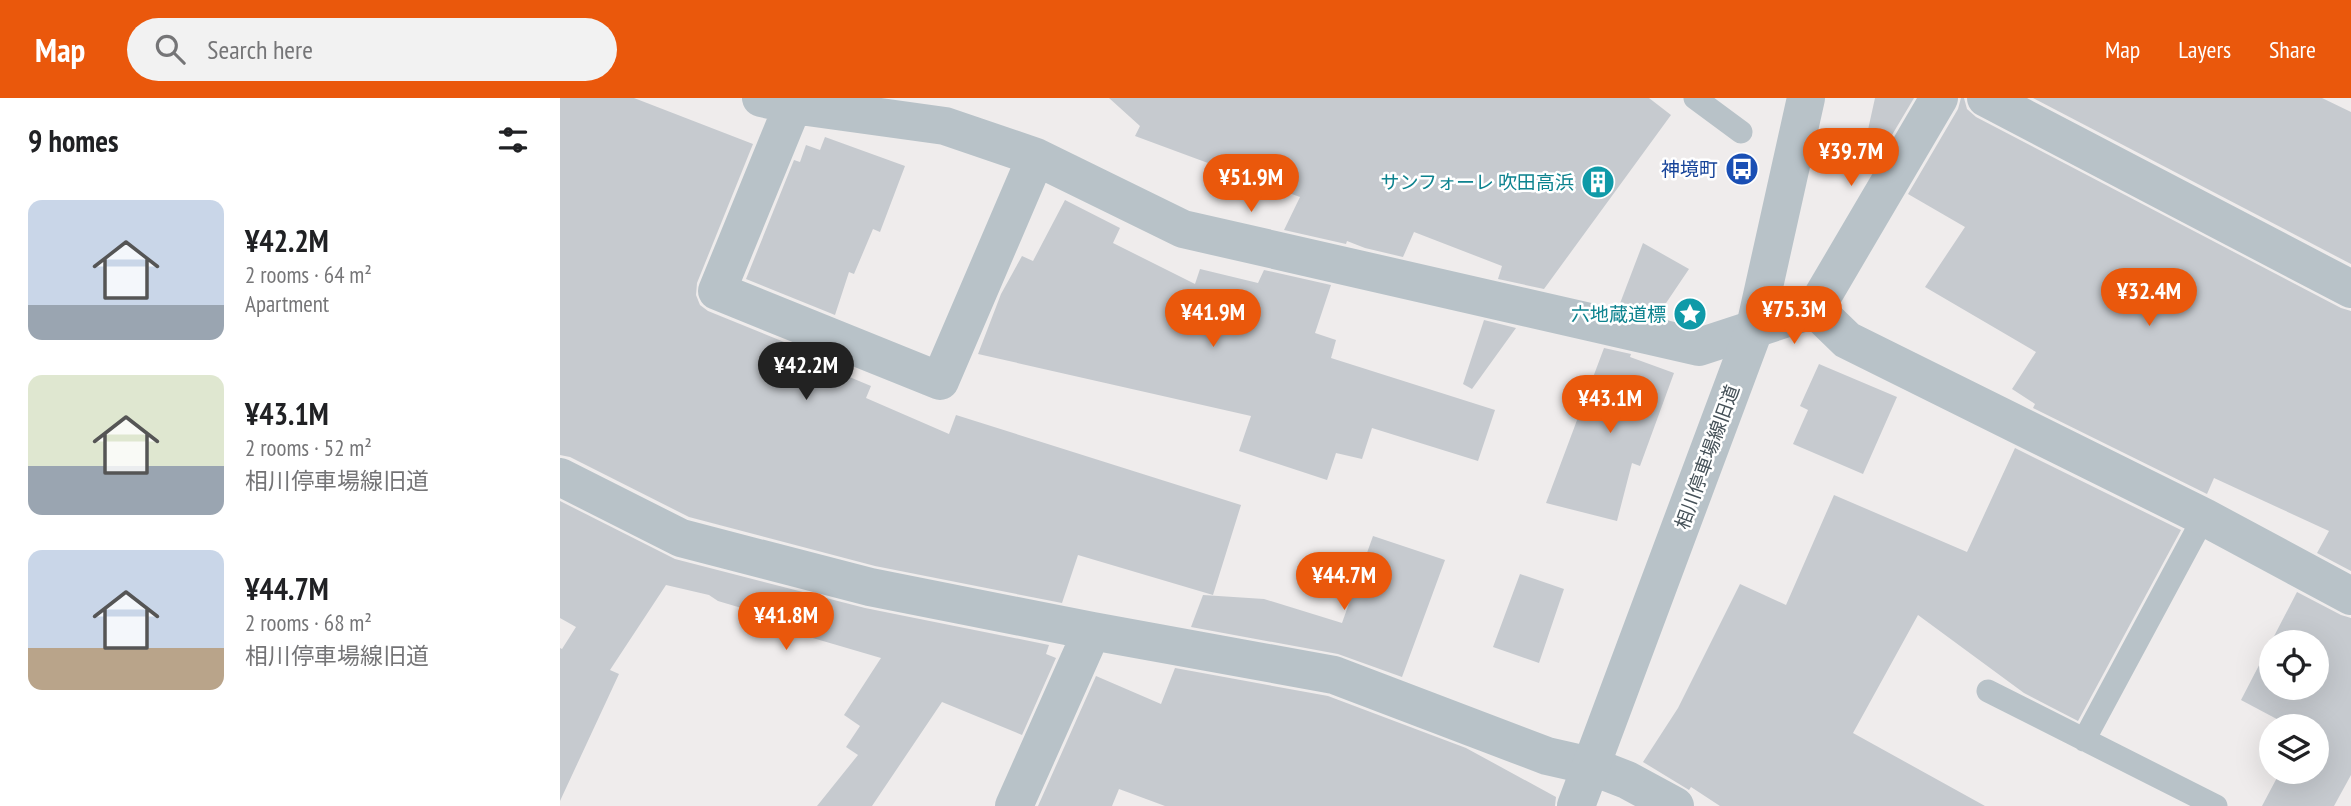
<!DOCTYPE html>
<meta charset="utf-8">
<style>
:root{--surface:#fff;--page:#f2f2f2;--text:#202124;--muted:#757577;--accent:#ea580c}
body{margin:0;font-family:"PT Sans Narrow","Noto Sans JP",sans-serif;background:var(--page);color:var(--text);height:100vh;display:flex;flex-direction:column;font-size:26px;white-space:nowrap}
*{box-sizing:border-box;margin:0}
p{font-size:23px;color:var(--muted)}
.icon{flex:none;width:38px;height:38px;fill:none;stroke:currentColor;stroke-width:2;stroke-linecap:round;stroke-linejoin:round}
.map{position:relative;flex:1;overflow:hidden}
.sheet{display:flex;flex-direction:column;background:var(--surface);width:560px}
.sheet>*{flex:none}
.controls{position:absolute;left:1699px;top:532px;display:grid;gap:14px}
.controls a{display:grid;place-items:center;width:70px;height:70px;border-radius:50%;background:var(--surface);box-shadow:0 7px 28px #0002;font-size:35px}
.price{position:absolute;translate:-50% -60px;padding:0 16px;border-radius:24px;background:var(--accent);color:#fff;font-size:23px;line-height:46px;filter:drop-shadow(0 2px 4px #0008)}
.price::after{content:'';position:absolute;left:50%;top:42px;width:21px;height:16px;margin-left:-10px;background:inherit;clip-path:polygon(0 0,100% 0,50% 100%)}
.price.selected{background:#222;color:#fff}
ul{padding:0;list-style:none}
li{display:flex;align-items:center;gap:21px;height:175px;padding:0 28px}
li span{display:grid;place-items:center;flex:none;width:196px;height:140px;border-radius:14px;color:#555}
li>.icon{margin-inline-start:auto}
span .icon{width:84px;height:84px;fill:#fffc;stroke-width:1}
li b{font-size:30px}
h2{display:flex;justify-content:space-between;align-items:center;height:84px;padding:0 28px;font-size:30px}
header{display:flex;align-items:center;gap:42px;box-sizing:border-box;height:98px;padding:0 35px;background:var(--accent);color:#fff}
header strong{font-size:33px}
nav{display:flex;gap:38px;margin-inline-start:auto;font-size:24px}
.search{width:490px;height:63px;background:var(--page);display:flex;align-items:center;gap:18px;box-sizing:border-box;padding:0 24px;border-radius:38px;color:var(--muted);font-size:26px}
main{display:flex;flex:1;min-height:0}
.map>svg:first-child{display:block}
.building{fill:#c6cacf;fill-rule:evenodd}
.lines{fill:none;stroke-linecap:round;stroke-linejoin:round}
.service{stroke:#b8c2c8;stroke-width:23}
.minor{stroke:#b8c2c8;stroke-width:38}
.tertiary{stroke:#b8c2c8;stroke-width:38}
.labels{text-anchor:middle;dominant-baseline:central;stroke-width:5;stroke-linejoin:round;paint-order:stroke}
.transit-label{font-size:19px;fill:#164399;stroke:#fff;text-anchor:end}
.culture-label{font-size:19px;fill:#0d838f;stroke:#fff;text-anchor:end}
.street-label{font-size:19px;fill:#455158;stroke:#fff}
</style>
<header>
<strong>Map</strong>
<div class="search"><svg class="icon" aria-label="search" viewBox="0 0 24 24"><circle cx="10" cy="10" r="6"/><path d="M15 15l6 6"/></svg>Search here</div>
<nav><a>Map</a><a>Layers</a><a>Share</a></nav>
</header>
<main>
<section class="sheet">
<h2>9 homes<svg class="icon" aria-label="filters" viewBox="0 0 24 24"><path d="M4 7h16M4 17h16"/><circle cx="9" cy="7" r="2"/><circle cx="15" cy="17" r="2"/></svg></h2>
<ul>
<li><span style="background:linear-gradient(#c9d6e8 75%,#9aa5b1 0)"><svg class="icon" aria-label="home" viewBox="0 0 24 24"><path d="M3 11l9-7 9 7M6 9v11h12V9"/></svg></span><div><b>¥42.2M</b><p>2 rooms · 64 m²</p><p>Apartment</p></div></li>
<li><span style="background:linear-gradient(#dfe7d0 65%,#9aa5b1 0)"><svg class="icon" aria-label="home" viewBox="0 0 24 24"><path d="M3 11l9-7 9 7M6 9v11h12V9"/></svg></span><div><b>¥43.1M</b><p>2 rooms · 52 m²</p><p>相川停車場線旧道</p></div></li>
<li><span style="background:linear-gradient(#c9d6e8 70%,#b9a48a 0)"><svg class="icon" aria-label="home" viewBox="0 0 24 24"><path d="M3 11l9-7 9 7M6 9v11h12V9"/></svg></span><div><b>¥44.7M</b><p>2 rooms · 68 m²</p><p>相川停車場線旧道</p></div></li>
</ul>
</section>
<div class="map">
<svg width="1791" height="708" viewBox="0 0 1791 708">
<rect width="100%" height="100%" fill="#efecec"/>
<path class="building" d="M0,0h74l119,46 -56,139 -1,12 4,10 8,6 113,46 -2,6 5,1 -1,2 48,20 -5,12 83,36 7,-19 285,90 -28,90 -135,-40 -16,48 -187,-37 -186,-49 -119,-60 -10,-2z
M549,0h540l22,17 -127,174 -46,-10 4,-13 -88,-34 -11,25 -38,-9 -18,-7 -1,3 -62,-14 16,-33 -165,-61 5,-10z
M1315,0h39l-44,74 -10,-6z
M1401,0h3l3,11 9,8 365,191 10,3v260l-34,-18 12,-22 -115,-53 -7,16 -174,-86 2,-4 -23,-15 24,-37 -111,-65 40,-60 -57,-33 50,-85z
M1473,0h289l29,14v152z
M265,39l80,29 -25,66 -7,-3 -19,45 -5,-2 -14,43 -89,-36 48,-119 6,2 6,-17 14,5z
M505,102l55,28 -7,15 82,41 5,-15 58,14 6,-13 67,15 -16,48 21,7 -5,18 164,52 -17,51 -106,-33 -10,31 -26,-6 -9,27 -88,-29 12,-35 -273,-62 23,-60 21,-38 11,5z
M1083,145l46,26 -31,46 -39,-9z
M924,222l32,8 -44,61 -9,-5z
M1044,250l27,6 -1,3 44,16 -34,93 -8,-3 -15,58 -71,-18z
M1259,266l78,33 -34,77 -70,-30 15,-34 -8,-4z
M1455,350l166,82 -103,191 -54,-28 -106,-78 -65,118 132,73h-265l-29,-19 -2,3 -46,-28 35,-54 62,-124 46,21 48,-110 133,57z
M0,403l115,58 190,49 184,37 -3,9 10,4 -34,77 -80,-33 -70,104h-55l41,-51 -12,-8 14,-21 -16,-11 37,-57 -116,-34 3,-8 -50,-15 -9,-6 -43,-10 -56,85 9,4 -59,127v-153l2,1 14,-22 -16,-9z
M813,438l72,24 -43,117 -64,-23 -147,-27 12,-32 61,4 78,24z
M960,476l44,15 -25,74 -46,-16z
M1737,494l44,23 10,3v157l-17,31h-72l18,-34h37v-46h-27l-49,-26zM1712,544h45v46h-45z
M615,570l153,28 138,52 90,49 -1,9h-390l-46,-17 -7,17h-74l58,-130 65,28z"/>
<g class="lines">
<path class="service" d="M1135,0l46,34
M1428,593l228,115
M1524,642l120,-223"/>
<path class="minor" d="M201,0l32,7 152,21 91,31 147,72 516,118 116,-38 124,-211
M1426,0l365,191
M233,7l-76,186 223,90 96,-224
M1255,211l32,31 357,177 147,79
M0,379l121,61 189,49 222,44 242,44 213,81 44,10 36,14 48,26
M454,708l78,-175"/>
<path class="tertiary" d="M1016,708l179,-479 51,-229"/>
</g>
<defs>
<symbol id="bus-disc" viewBox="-11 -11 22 22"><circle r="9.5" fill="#1a4fb4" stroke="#fff"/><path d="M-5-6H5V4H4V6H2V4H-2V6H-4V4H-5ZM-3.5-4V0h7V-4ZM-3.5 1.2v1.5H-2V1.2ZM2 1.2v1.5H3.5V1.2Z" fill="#fff"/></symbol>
<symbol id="building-disc" viewBox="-11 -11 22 22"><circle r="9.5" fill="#0f9aa8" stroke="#fff"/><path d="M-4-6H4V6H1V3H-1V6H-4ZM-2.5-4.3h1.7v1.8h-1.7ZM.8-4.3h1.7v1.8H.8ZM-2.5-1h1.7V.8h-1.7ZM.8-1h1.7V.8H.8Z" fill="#fff"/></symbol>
<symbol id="sight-disc" viewBox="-11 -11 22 22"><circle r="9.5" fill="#0f9aa8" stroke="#fff"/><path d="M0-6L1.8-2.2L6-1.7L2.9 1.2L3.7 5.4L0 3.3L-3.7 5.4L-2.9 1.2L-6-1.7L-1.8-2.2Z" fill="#fff"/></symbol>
</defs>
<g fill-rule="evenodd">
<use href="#bus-disc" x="1163" y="52" width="38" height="38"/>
<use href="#building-disc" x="1019" y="65" width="38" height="38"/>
<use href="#sight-disc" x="1111" y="197" width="38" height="38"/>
</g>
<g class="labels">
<g class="transit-label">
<text x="1158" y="71">神境町</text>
</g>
<g class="culture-label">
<text x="1014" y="84">サンフォーレ 吹田高浜</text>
<text x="1106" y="216">六地蔵道標</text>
</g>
<g class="street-label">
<text transform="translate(1147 359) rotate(-70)">相川停車場線旧道</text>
</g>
</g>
</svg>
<div class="controls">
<a><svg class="icon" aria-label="locate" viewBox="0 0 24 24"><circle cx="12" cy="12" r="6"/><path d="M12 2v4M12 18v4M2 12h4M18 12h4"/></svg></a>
<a><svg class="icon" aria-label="layers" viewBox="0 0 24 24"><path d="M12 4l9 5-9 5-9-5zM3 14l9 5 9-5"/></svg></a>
</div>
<b class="price" style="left:1291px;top:90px">¥39.7M</b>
<b class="price" style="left:691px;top:116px">¥51.9M</b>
<b class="price" style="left:1589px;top:230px">¥32.4M</b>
<b class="price" style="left:1234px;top:248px">¥75.3M</b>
<b class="price" style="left:653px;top:251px">¥41.9M</b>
<b class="price selected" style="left:246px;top:304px">¥42.2M</b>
<b class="price" style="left:1050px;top:337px">¥43.1M</b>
<b class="price" style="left:784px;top:514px">¥44.7M</b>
<b class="price" style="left:226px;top:554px">¥41.8M</b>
</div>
</main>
